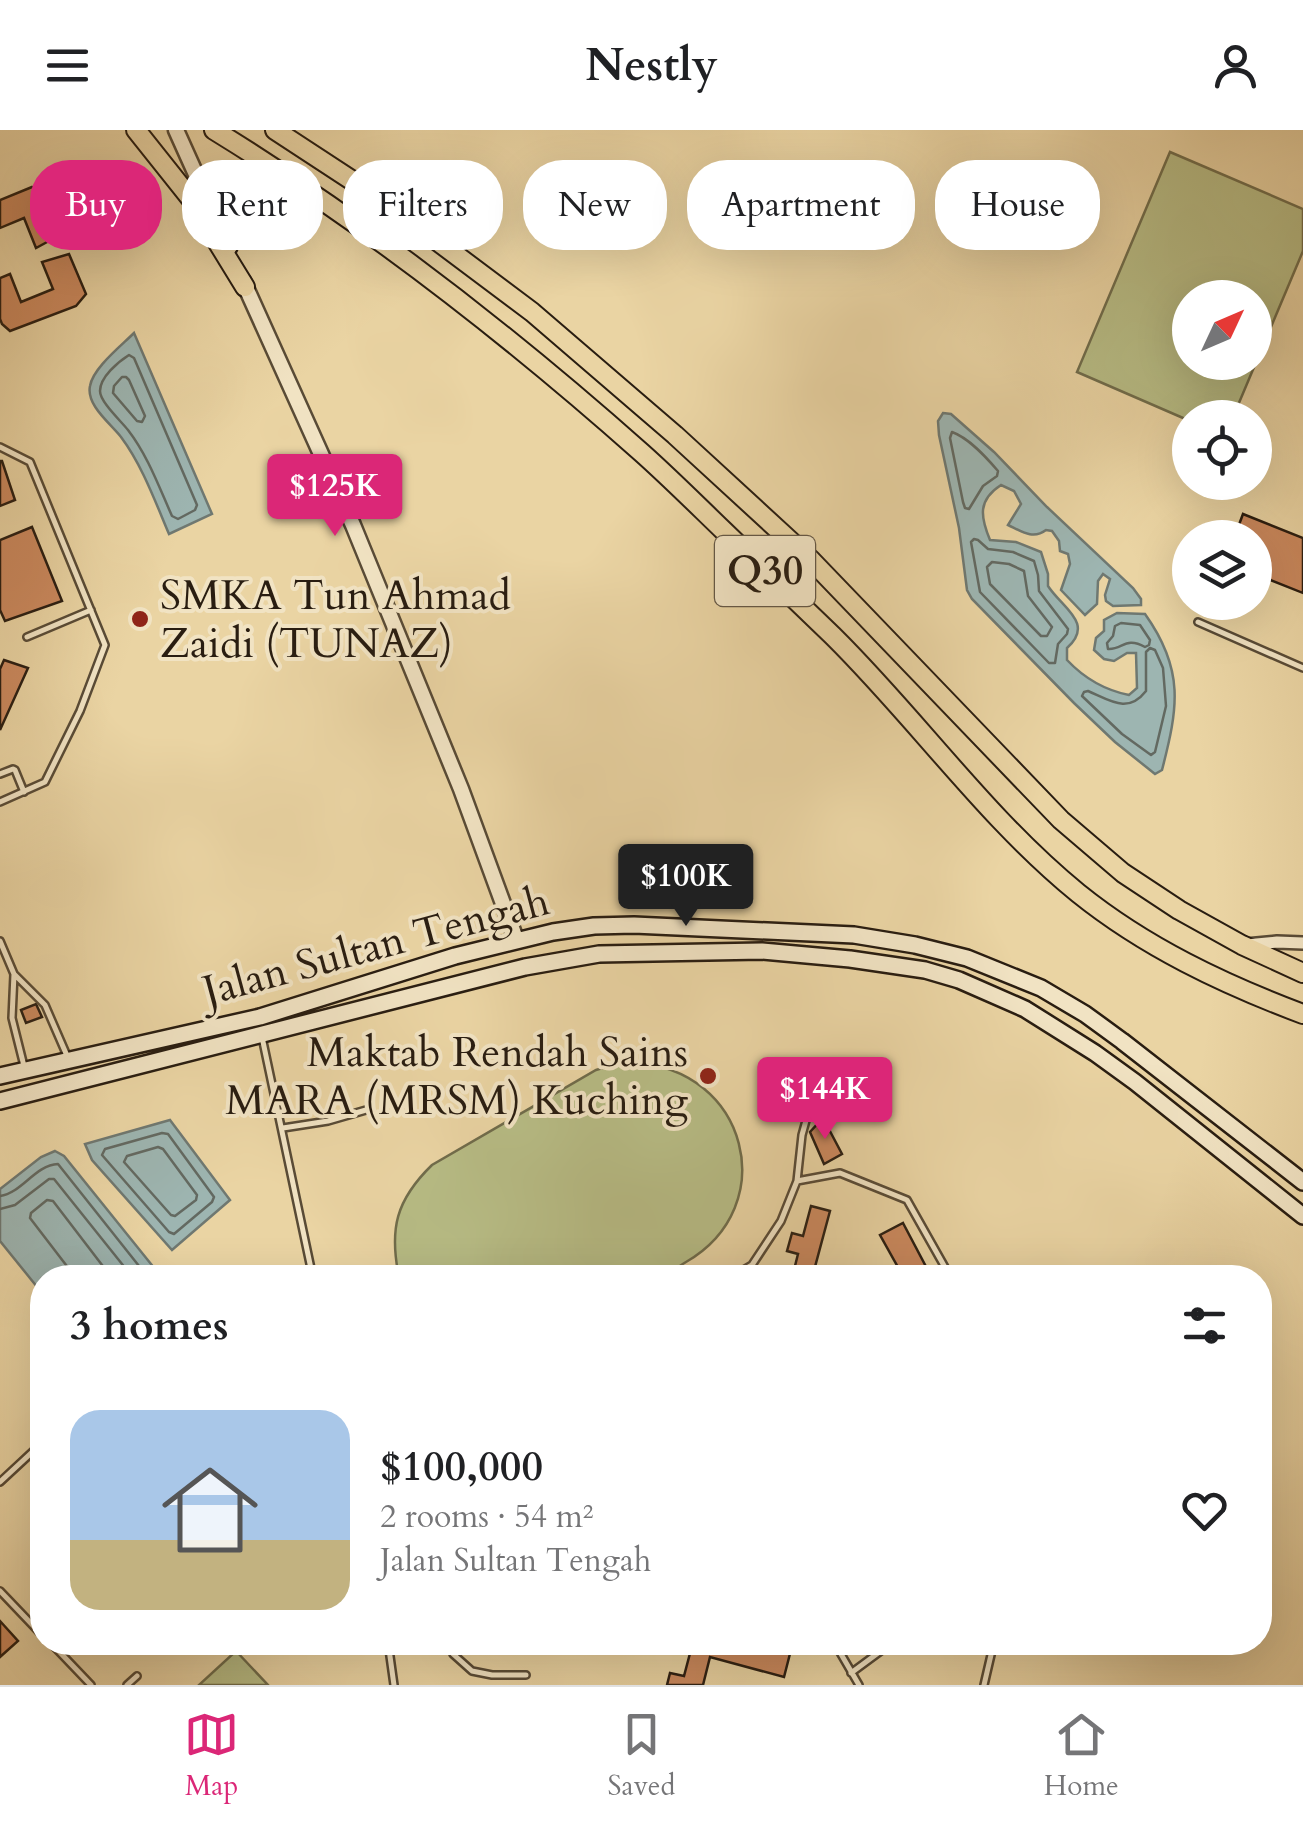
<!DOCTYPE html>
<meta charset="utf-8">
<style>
:root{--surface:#fff;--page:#f2f2f2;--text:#202124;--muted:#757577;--line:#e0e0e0;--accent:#db2777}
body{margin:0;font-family:Cardo,serif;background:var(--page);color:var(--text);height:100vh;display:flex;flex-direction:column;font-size:38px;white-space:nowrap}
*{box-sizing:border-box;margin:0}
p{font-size:32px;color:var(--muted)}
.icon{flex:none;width:55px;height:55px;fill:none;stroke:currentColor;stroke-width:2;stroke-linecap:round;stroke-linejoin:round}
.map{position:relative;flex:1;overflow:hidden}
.drawer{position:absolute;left:30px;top:1135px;width:1242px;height:390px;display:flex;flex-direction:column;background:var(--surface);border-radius:40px;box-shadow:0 10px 40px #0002}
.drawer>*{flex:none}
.guide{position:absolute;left:30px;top:30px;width:1245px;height:90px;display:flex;gap:20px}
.needle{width:65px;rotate:46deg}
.fabs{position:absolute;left:1172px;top:150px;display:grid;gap:20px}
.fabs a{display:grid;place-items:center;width:100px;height:100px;border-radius:50%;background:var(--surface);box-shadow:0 10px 40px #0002;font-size:50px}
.price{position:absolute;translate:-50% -85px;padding:0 22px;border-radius:10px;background:var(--accent);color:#fff;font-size:32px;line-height:65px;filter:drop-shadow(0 2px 5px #0008)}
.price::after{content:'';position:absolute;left:50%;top:60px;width:30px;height:22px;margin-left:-15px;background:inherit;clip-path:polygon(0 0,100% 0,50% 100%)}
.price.current{background:#222;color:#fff}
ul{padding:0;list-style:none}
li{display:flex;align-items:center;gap:30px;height:250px;padding:0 40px}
li span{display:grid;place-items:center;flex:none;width:280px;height:200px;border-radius:30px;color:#555}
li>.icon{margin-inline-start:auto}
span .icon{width:120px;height:120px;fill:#fffc;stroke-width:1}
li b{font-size:42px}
h2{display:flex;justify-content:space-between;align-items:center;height:120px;padding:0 40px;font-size:42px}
.tag{padding:0 35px;border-radius:40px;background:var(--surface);box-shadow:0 10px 40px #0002;font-size:35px;line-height:90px}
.tag.current{background:var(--accent);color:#fff}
header{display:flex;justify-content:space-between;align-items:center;height:130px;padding:0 40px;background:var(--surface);font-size:45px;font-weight:600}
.menu{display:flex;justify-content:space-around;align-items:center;height:140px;border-top:2px solid var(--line);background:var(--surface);font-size:28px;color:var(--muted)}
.menu a{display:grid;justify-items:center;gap:5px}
.menu .current{color:var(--accent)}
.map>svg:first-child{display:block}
.green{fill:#b7bc85;stroke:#706c4b;stroke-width:2.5;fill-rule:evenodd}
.water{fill:#9db5b1;stroke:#6f7871;stroke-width:2.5}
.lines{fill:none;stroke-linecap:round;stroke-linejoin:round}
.shore{stroke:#636961;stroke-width:2.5}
.building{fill:#cb895e;stroke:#291d11;stroke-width:2.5}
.service-casing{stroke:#594b36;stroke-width:10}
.minor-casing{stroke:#594b36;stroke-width:16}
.tertiary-casing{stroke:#594b36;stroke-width:19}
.secondary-casing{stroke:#291d11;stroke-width:20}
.primary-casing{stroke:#291d11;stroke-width:22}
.service{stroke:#f1e3c3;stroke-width:5}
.minor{stroke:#f1e3c3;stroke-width:11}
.tertiary{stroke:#f1e3c3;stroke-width:14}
.secondary{stroke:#f1e3c3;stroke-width:15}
.primary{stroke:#ead4a3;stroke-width:18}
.poi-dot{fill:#8f2418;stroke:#f1e3c3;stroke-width:4}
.labels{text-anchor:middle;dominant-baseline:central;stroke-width:8;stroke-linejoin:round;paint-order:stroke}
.shield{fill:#f1e3c3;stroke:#655846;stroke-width:2.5}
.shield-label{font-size:40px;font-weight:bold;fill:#291d11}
.poi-label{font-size:42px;fill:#291d11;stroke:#f1e3c3;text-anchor:start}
.street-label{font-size:42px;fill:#291d11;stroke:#f1e3c3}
</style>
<header><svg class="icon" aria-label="menu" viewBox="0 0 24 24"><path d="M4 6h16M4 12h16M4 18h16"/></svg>Nestly<svg class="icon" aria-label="person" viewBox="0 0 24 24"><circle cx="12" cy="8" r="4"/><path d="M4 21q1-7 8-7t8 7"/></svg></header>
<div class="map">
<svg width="1303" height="1555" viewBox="0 0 1303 1555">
<rect width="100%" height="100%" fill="#ead4a3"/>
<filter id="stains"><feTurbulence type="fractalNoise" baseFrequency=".002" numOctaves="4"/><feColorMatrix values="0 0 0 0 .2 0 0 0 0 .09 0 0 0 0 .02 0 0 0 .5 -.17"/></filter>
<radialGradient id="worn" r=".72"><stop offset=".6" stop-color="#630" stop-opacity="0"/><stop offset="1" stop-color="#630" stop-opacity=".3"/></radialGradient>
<path class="green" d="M1170,22l133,57v42l-70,166 -43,1v3l-113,-49zM1190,168h65v64h-65z
M634,933c113,5 149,143 52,199 -8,5 -18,13 -27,16 -13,3 -53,0 -69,0 -64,0 -127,0 -191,-1 -10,-48 -3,-77 33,-112l164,-95 20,-6z
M236,1521l32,34h-69z"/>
<path class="water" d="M134,203l78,181 -43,20c-14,-33 -27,-69 -48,-97 -11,-14 -35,-32 -31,-51 3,-18 31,-40 44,-53z
M943,283l8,1 43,38 53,55 86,81 8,11v6l-28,1 -7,-5 -1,-6 5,-16 -7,-5 -5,7 -1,23 -12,11 -24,-25 9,-26 -2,-10 -8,-3 -1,-10 -7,-10 -6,-1c-13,10 -25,1 -38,-5l13,-21 -7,-13 -13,-6c-23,15 -21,31 -11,55l26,2 25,10 7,22v12c14,22 47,37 19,62v12c17,18 37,30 62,35l8,-7 -1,-35h-9l-13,8 -10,-2 -10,-9 2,-12 8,-7v-11l13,-7 28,1c40,56 33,94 17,156l-7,4 -40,-32 -41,-39 -102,-104 -5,-9 -8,-62 -20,-93 -1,-14z
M170,990l60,80 -58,50 -80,-90 -7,-16z
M55,1021l9,5 91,113 -10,8 -103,1v15l-42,-52v-52l41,-32z"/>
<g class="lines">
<path class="shore" d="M129,225l5,3 63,147 -2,5 -17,9 -6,-3c-13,-29 -24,-60 -44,-86 -7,-9 -28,-28 -28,-39 0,-14 18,-29 29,-36z
M122,247h4l3,3 16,36 -3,6 -5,-1 -24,-28 1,-7z
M952,302c17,6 34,25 46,39l-1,5 -14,10 -14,23 -4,-1 -2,-6 -13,-64z
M974,409l4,1 10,9 25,3 21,9 4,14 1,16 29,38 -1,5 -9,10 -3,19h-6l-69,-71 -9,-50z
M992,432l17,2 15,7 4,25 24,31 -5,9h-6l-51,-52 -3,-17z
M1121,493l19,2 10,15 -1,5 -4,2c-20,-11 -22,3 -37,2l-1,-6 6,-7 2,-10z
M1150,518l5,2 8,18 3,38 -11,46 -4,3 -29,-21 -40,-38 2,-4 4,-1c23,10 40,23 58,0v-39z
M162,1003l6,1 46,63 -2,5 -38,32 -5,-2 -67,-77 3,-6z
M158,1017l5,2 34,46 -1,5 -21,16 -4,-1 -47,-53 3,-6z
M0,1066c22,-3 35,-31 58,-32l81,102 1,12
M0,1079l15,-4 34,-26h5l72,90 1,9
M76,1148l-46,-60 1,-5 16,-13 6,1 59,77"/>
</g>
<path class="building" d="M32,57l13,8 15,40 -24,13 -12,-30 -24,10v-28z
M69,124l17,40 -10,12 -66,25 -8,-7 -2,-5v-41l10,-4 11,28 32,-13 -11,-27z
M0,331h2l13,39 -15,6z
M1243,384l60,24v55l-48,-19v-36h-21z
M32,397l30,74 -57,20 -5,-11v-70z
M4,530l24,8 -28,62v-61z
M36,874l6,13 -16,6 -5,-13z
M823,988l19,36 -18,10 -14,-32z
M811,1076l19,5 -18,67h-20l6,-24 -11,-3 5,-18 11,3z
M903,1093l29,55h-28l-24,-43z
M0,1491l18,20 -18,16z
M693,1512h25l15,5 1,-5h59l-9,35 -74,-20 -7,28h-36l3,-12 14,3z"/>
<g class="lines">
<defs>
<path id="service" d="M0,317l30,15 75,183 -25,66 -35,71 -45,20
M1198,492l105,46
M27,507l64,-27
M0,644l13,-5 2,1 9,22
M0,811l14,33 31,31 23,53
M14,844l-2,44 13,52
M262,907l51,241
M283,998l45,-7 38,-11
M797,1051l5,-46 5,-18
M752,1135l8,13
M730,1148l22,-13 29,-44 16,-40 43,-8 67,27 44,78
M0,1352l42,-39
M0,1461l42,44
M50,1512l41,43
M388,1512l6,43
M453,1512v12l19,17 20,4h34
M834,1512l25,43
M851,1543l42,-31
M127,1555l10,-9
M984,1555l10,-43"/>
<path id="minor" d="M1246,815l31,-3 26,1"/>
<path id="tertiary" d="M176,0l53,118
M243,151l110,244 108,264 55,150"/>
<path id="secondary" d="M0,946l260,-59 195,-61 98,-24 41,-6 40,-1 220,10 61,10 52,13 74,30 44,26 37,27 181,141
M0,971l525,-134 74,-13 163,-3 88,8 75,11 34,10 66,29 70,44 40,29 168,134"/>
<path id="primary" d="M136,0l55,69 54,88
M214,0c153,94 294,204 428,323 28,25 55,52 82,78 36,35 73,70 109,105 84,83 153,182 245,257 67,54 145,91 225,121
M275,0l113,74 144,108 143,123 136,125 250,260 62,53 56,37 63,35 61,28
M228,116c18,-38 40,-61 86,-51"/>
</defs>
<use href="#service" class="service-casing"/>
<use href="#minor" class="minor-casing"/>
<use href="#tertiary" class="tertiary-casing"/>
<use href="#secondary" class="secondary-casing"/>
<use href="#primary" class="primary-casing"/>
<use href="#service" class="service"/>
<use href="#minor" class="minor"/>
<use href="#tertiary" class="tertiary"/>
<use href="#secondary" class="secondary"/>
<use href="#primary" class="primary"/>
</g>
<g class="poi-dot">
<circle cx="140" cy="489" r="10"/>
<circle cx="708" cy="946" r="10"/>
</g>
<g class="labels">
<rect class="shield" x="715" y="406" width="100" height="70" rx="8"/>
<g class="shield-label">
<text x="765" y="441">Q30</text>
</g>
<g class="poi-label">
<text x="160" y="465">SMKA Tun Ahmad<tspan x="160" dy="48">Zaidi (TUNAZ)</tspan></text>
<text x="688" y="922" text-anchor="end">Maktab Rendah Sains<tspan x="688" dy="48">MARA (MRSM) Kuching</tspan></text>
</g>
<g class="street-label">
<text transform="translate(376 816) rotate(-15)">Jalan Sultan Tengah</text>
</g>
</g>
<rect width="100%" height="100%" filter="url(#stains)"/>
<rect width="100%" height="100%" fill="url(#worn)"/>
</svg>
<div class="fabs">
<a><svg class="needle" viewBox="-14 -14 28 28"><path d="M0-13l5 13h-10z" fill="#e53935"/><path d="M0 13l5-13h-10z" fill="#757577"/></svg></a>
<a><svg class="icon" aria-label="locate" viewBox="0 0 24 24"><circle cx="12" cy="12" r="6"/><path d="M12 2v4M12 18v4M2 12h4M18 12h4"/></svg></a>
<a><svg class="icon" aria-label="layers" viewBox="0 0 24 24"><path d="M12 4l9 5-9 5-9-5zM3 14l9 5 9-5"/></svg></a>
</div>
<b class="price" style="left:335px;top:409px">$125K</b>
<b class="price current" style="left:686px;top:799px">$100K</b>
<b class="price" style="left:825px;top:1012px">$144K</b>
<div class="guide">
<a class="tag current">Buy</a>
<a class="tag">Rent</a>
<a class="tag">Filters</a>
<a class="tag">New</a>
<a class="tag">Apartment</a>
<a class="tag">House</a>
</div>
<section class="drawer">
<h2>3 homes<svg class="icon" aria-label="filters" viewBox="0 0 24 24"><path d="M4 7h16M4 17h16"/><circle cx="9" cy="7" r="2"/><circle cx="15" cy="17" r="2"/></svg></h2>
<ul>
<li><span style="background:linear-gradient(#a9c7e8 65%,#c2b280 0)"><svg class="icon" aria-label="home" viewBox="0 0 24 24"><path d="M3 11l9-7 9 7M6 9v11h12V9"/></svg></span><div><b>$100,000</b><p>2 rooms · 54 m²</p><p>Jalan Sultan Tengah</p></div><svg class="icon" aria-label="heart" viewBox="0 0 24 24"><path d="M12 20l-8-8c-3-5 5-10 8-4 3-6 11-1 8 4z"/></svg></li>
</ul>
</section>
</div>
<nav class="menu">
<a class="current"><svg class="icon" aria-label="map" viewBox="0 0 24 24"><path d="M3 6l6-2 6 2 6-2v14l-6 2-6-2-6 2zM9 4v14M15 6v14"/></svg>Map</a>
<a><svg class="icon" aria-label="saved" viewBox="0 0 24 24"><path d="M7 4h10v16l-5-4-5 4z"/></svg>Saved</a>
<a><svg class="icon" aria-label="home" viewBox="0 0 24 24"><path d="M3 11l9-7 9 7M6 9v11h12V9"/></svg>Home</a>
</nav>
